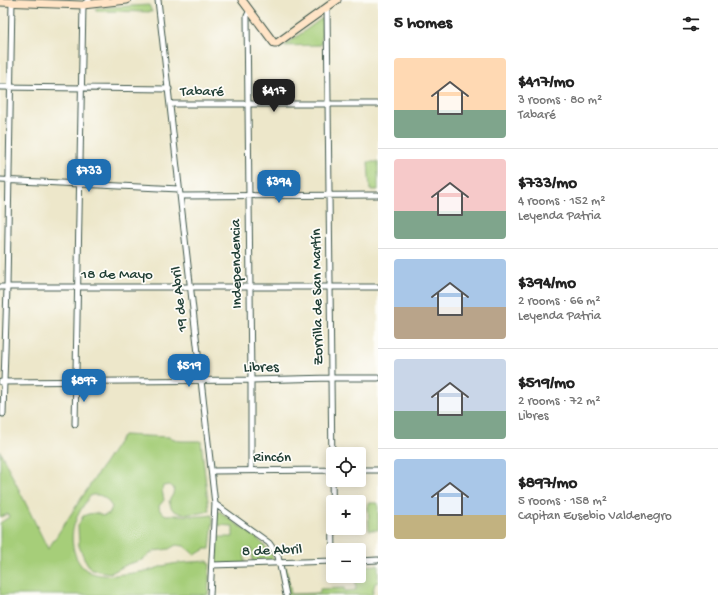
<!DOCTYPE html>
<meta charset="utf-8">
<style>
:root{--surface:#fff;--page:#f2f2f2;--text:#222;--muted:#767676;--line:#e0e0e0;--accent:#1f6fb2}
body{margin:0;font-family:"Gochi Hand",sans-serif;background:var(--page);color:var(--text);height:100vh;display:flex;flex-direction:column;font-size:15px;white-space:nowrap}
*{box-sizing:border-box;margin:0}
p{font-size:13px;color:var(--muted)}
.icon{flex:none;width:22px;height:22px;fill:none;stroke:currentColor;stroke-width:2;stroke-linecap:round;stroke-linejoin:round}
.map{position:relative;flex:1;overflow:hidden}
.drawer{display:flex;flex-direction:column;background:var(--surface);width:340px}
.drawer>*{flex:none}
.tools{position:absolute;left:326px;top:447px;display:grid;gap:8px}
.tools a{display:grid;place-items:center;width:40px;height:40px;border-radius:4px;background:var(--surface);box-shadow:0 2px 10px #0003;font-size:20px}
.price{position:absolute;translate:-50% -34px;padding:0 9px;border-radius:8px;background:var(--accent);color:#fff;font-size:13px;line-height:26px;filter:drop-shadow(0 1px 2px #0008)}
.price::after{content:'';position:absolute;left:50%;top:24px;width:12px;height:9px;margin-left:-6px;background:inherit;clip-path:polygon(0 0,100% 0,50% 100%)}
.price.active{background:#222;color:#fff}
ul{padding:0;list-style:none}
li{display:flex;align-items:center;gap:12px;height:100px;padding:0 16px}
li+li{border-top:1px solid var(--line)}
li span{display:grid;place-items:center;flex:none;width:112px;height:80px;border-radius:4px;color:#555}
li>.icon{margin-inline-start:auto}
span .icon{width:48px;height:48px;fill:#fffc;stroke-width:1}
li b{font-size:17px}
h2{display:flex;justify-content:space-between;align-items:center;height:48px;padding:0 16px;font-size:17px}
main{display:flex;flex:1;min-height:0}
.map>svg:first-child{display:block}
.green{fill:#a6ce79;stroke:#628656}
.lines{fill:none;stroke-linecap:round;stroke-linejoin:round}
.street-casing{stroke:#3e564a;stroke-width:7}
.secondary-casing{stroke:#3e564a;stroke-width:9}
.street{stroke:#fff;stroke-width:5}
.secondary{stroke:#ffe4c6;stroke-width:7}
.labels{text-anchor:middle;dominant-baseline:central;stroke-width:3.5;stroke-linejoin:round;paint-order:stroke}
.street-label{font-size:15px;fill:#1f3d34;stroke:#fdfcf7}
</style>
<main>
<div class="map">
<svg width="378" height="595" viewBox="0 0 378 595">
<rect width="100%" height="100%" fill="#fdfcf7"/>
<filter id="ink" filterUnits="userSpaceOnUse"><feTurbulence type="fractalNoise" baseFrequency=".025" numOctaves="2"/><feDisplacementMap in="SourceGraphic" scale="8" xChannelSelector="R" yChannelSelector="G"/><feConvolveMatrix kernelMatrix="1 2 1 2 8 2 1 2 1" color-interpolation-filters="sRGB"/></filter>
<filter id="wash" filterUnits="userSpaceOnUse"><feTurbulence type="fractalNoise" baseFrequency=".012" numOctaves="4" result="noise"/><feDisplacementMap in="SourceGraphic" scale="16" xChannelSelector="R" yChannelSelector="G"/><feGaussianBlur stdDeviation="0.9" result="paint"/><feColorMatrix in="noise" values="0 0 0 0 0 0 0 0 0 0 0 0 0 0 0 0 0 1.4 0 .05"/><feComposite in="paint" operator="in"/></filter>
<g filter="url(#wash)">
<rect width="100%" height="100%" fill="#ede7ca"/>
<path class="green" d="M149,5l3,7 -56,-1v-3z
M321,19h2l-2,26 -37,1z
M368,162h10v28h-8z
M123,435l46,2 11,4h21l8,70c-9,3 -28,5 -36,-1 -2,-2 -3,-6 -4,-9l4,-7 1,-6 -5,-3 -6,1 -1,4 2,10 -5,6 1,5 6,4c15,-1 30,3 46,0l1,5 -3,29h-5l-10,6 -11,-9 -8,-1 -7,4 -15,2 -12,9 -14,4 -17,9 -13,-2 -8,-3 -6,-10 -5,-12 -1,-20 5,-10 5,-2 8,-1 7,3 6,-2 3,-7c-6,-9 -9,-13 -21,-12 -13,17 -23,34 -17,56 7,26 28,26 50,23 9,-1 18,-2 27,-4 4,-1 8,-3 12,-4 15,-4 30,-4 45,-5l2,3 -2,31h-208v-72l9,-6 -1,-3 -8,3v-66l48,98z
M368,503h10v27h-9z
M219,511c17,15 50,29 56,52l-22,1 -1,-15 -8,1 1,14 -28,1 -2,-4 1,-24h17v-11l-17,-1 1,-12z
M378,565v17l-3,1 -3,12h-86l-3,-27 3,-1 5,27 29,-1v-4l24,-1 1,3 11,-1 -1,-14h4v-10z"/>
</g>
<g filter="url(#ink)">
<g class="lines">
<defs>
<path id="street" d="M158,0l57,504 -5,91
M327,8l6,553
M250,10l-3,6 4,364v90
M0,87l169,2
M171,104h207
M0,180l179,9
M181,196l197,-1
M0,287h378
M1,382l250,-2 80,-2h47
M3,414l4,-127 5,-286
M75,424l8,-419 6,-5
M359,470h19
M212,471l121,-1
M215,504l54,39 9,13 8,39
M359,561l19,-1
M212,565l121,-4"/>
<path id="secondary" d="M242,0l32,43h3l60,-43
M0,2l83,3 44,-5"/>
</defs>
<use href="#street" class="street-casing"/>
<use href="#secondary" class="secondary-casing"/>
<use href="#street" class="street"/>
<use href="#secondary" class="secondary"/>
</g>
</g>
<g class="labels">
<g class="street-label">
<text x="202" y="92">Tabaré</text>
<text transform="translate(237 264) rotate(-91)">Independencia</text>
<text x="117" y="275">18 de Mayo</text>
<text transform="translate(318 297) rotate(-91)">Zorrilla de San Martín</text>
<text transform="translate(180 299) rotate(-96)">19 de Abril</text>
<text transform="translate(261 368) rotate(-1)">Libres</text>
<text x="272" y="458">Rincón</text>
<text transform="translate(272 551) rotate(-2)">8 de Abril</text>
</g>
</g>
</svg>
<div class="tools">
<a><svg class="icon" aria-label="locate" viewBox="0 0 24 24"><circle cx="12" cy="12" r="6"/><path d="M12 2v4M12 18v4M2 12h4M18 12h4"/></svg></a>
<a>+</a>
<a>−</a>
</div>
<b class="price active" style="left:274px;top:113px">$417</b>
<b class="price" style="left:89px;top:193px">$733</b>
<b class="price" style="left:279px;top:204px">$394</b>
<b class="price" style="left:189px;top:388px">$519</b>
<b class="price" style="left:84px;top:403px">$897</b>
</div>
<section class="drawer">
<h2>5 homes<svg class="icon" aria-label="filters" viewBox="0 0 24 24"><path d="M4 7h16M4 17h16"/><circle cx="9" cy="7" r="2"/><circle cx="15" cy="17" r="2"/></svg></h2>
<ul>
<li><span style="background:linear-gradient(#ffd9b3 65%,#7fa58c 0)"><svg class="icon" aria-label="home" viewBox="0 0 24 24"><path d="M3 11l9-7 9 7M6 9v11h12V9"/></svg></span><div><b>$417/mo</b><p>3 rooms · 80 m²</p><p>Tabaré</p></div></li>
<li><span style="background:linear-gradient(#f6c9c9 65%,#7fa58c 0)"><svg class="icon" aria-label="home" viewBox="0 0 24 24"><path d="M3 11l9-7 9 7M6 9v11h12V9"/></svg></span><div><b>$733/mo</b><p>4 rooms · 152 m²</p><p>Leyenda Patria</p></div></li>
<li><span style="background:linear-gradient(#a9c7e8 60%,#b9a48a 0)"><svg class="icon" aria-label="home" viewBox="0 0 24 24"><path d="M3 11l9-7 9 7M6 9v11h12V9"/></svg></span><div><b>$394/mo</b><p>2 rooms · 66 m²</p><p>Leyenda Patria</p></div></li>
<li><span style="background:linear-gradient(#c9d6e8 65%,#7fa58c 0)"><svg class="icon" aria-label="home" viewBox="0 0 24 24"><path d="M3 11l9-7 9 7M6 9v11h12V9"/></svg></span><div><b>$519/mo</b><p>2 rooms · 72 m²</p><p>Libres</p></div></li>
<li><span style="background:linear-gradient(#a9c7e8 70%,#c2b280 0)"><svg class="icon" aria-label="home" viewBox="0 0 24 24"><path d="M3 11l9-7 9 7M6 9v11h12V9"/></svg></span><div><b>$897/mo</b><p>5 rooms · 158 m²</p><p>Capitan Eusebio Valdenegro</p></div></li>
</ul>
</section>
</main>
